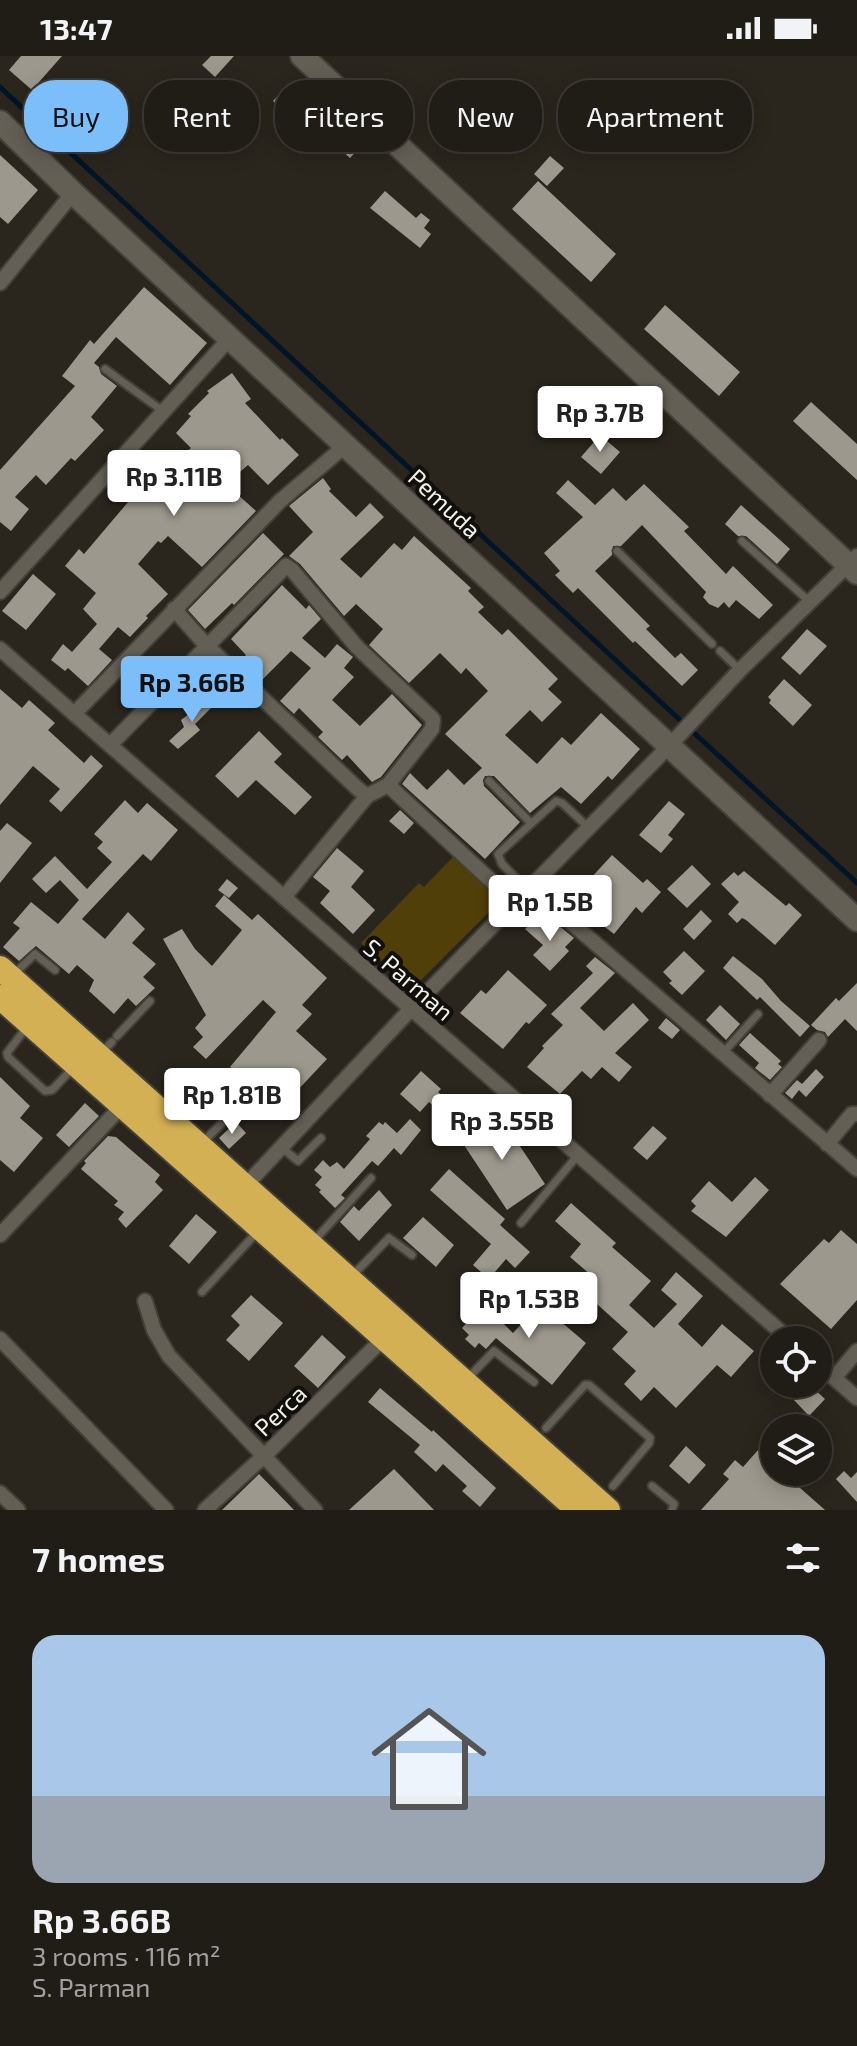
<!DOCTYPE html>
<meta charset="utf-8">
<style>
:root{--surface:#201c16;--page:#28251f;--text:#f1f3f6;--muted:#a2a1a1;--line:#3d3a35;--accent:#7bbef9}
body{margin:0;font-family:"Exo 2",sans-serif;background:var(--page);color:var(--text);height:100vh;display:flex;flex-direction:column;font-size:30px;white-space:nowrap}
*{box-sizing:border-box;margin:0}
p{font-size:26px;color:var(--muted)}
.icon{flex:none;width:44px;height:44px;fill:none;stroke:currentColor;stroke-width:2;stroke-linecap:round;stroke-linejoin:round}
.map{position:relative;height:1454px;overflow:hidden}
.details{display:flex;flex-direction:column;background:var(--surface);flex:1}
.details>*{flex:none}
.guide{position:absolute;left:24px;top:24px;width:810px;height:72px;display:flex;gap:16px}
.fabs{position:absolute;left:760px;top:1270px;display:grid;gap:16px}
.fabs a{display:grid;place-items:center;width:72px;height:72px;border-radius:50%;background:var(--surface);box-shadow:0 4px 20px #0003,0 0 0 2px var(--line);font-size:40px}
.price{position:absolute;translate:-50% -68px;padding:0 18px;border-radius:8px;background:#fff;color:#222;font-size:26px;line-height:52px;filter:drop-shadow(0 2px 4px #0008)}
.price::after{content:'';position:absolute;left:50%;top:48px;width:24px;height:18px;margin-left:-12px;background:inherit;clip-path:polygon(0 0,100% 0,50% 100%)}
.price.on{background:var(--accent);color:#111}
ul{padding:0;list-style:none}
li{display:grid;align-content:center;gap:16px;height:424px;padding:0 32px}
li span{display:grid;place-items:center;height:248px;border-radius:24px;color:#555}
li>.icon{margin-inline-start:auto}
span .icon{width:144px;height:144px;fill:#fffc;stroke-width:1}
li b{font-size:34px}
h2{display:flex;justify-content:space-between;align-items:center;height:96px;padding:0 32px;font-size:34px}
.tag{padding:0 28px;border-radius:32px;background:var(--surface);box-shadow:0 4px 20px #0003,0 0 0 2px var(--line);font-size:28px;line-height:72px}
.tag.on{background:var(--accent);color:#111}
.status{display:flex;justify-content:space-between;align-items:center;height:56px;padding:0 40px;background:var(--surface);direction:ltr}
.status svg{height:22px;fill:currentColor}
.map>svg:first-child{display:block}
.green{fill:#513f0a}
.lines{fill:none;stroke-linecap:round;stroke-linejoin:round}
.stream{stroke:#011527;stroke-width:5}
.building{fill:#9c988d}
.lane-casing{stroke:#434039;stroke-width:11}
.street-casing{stroke:#434039;stroke-width:18}
.secondary-casing{stroke:#434039;stroke-width:26}
.highway-casing{stroke:#434039;stroke-width:28}
.lane{stroke:#635f55;stroke-width:7}
.street{stroke:#635f55;stroke-width:14}
.secondary{stroke:#635f55;stroke-width:22}
.highway{stroke:#d3b053;stroke-width:24}
.labels{text-anchor:middle;dominant-baseline:central;stroke-width:8;stroke-linejoin:round;paint-order:stroke}
.street-label{font-size:24px;fill:#f2f0ea;stroke:#110f0b}
</style>
<div class="status"><b>13:47</b><svg viewBox="0 0 49 12"><path d="M0 12V9h3v3zM5 12V6h3v6zM10 12V3h3v9zM15 12V0h3v12zM26 1h20v11H26zM47 4h2v5h-2z"/></svg></div>
<div class="map">
<svg width="857" height="1454" viewBox="0 0 857 1454">
<rect width="100%" height="100%" fill="#2a261d"/>
<path class="green" d="M455,799l47,44 -90,90 -51,-46 58,-60 5,4z"/>
<g class="lines">
<path class="stream" d="M0,31l681,634
M693,676l164,151"/>
</g>
<path class="building" d="M21,0h41l-30,34 -23,-20z
M211,0h23l-19,21 -13,-12z
M298,32l30,28 3,-3 33,30 -14,15 -16,-14 -5,5 -11,-11 -3,3 -42,-40 10,-11 7,6z
M0,99l38,35 -30,34 -8,-7z
M550,100l14,12 -17,18 -13,-12z
M538,125l78,73 -25,28 -79,-73z
M385,135l31,27 5,-5 9,7 -6,8 7,6 -11,14 -50,-40z
M144,231l63,56 -37,42 -54,-48 -22,26 5,4 2,7 16,12 -26,31 13,13 -29,31 -4,-3 -25,27 -10,-10 -21,22 14,12 -18,22 -11,-9v-52l75,-84 -13,-10 28,-36 4,4z
M665,249l75,67 -21,24 -75,-67z
M232,317l19,26 -6,4 35,37 2,-2 17,17 -31,30 -20,-20 -22,19 30,27 -54,56 -34,-31 -7,7 -3,-2 -20,23 30,30 -22,22 2,2 -18,19 -12,-10 -19,22 13,11 -24,26 -20,-18 -3,3 -14,-11 12,-16 9,8 25,-28 -14,-15 13,-16 -31,-27 14,-17 5,5 67,-79 -2,-2 12,-12 8,7 22,-20 -15,-15 15,-17 -3,-2 21,-21 -2,-2z
M811,346l46,42v36l-64,-59z
M600,379l20,17 -19,22 -20,-17z
M323,422l8,11 -2,2 27,26 14,-14 14,14 -44,42 21,19 33,-35 8,7 12,-14 57,52 -3,3 16,16 -6,5 24,23 6,-6 50,50 -10,10 14,13 -20,20 -12,-12 -25,25 32,29 25,-27 9,8 30,-32 39,36 -28,31 -4,-4 -27,28 -20,-17 -31,26 -36,-37h-9l-2,4 1,6 36,36 -35,37 -83,-75 8,-11 17,17 21,-21 16,16 18,-17 -37,-34 43,-43 -22,-23 -5,6 -21,-21 -31,30 -40,-38 14,-16 -27,-25 -12,12 -44,-52 -11,-8 24,-24 -24,-26z
M568,424l27,25 18,-17 13,13 18,-17 45,43 -5,4 42,43 7,-8 40,39 -14,14 -23,-19 -7,8 -5,-6 -6,6 -9,-4 -6,-7 3,-5 -64,-67 -21,21h-8l-1,9 -17,16 55,55 -4,3 29,29 6,-5 17,17 -16,16 -47,-45 -2,2 -55,-55 -5,5 -18,-18 5,-4 -16,-18 39,-36 -27,-24z
M741,449l49,44 -13,15 -31,-28h-8l-13,-12z
M263,477l21,21 -50,51 -2,-2 -27,26 -17,-19z
M33,518l23,20 -30,36 -24,-19z
M282,529l24,24 3,-4 12,14 -19,19 23,20 12,-14 16,13 -9,11 10,9 -22,23 28,26 32,-32 30,31 -41,52 -9,5 -25,-27 -5,5 -24,-23 5,-5 -24,-24 -5,6 -14,-13 31,-33 -20,-17 -31,31 -21,-20 7,-7 -15,-16z
M807,573l20,17 -27,29 -19,-17z
M784,623l28,26 -19,21 -24,-23 2,-3 -3,-3z
M0,633l22,19 7,-8 26,23 -7,7 36,33 7,-8 12,11 -42,46 -12,-11 11,-12 -27,-23 -33,39z
M211,641l5,6 -21,21 5,6 -22,19 -9,-8 15,-14 -3,-7z
M259,675l23,23 -8,8 38,35 -17,18 -39,-35 -18,18 -23,-22z
M125,744l13,13 9,-10 31,27 -27,31 -8,-7 -61,65 23,20 23,-27 17,17 -13,14 24,21 -13,13 12,11 -19,18 -8,-8 -14,16 -25,-23 5,-11 -17,-15 -8,9 -33,-28 -17,15 -16,-14 17,-19 -7,-5 18,-21 27,22 21,-24 -19,-20 -14,13 -14,-14 23,-23 32,33 25,-27 -15,-14 6,-6 -9,-8z
M669,745l16,13 -17,21 5,4 -12,14 -22,-18z
M400,754l14,13 -10,11 -15,-13z
M7,767l25,20 -32,40v-52z
M337,792l27,23 -13,16 24,23 -22,24 -33,-31 10,-12 -17,-14z
M612,799l31,28 4,-4 14,13 -19,21 -6,-6 -22,27 -21,-16 -6,5 -21,-18 6,-6 -8,-7 10,-10 4,4 10,-10 3,2z
M692,809l19,19 -24,24 -20,-19z
M744,815l42,35 3,-3 13,12 -27,30 -29,-25 -4,-2 -5,5 -9,-9 11,-12 -18,-18 13,-12 4,4z
M227,823l11,9 -9,10 -11,-8z
M224,839l28,25 6,-6 69,64 -25,27 10,9 -16,17 31,28 -49,52 -48,-44 46,-55 -13,-12 -57,59 -13,-12 10,-10 -8,-9 11,-13 -43,-76 19,-10 13,20 17,17 30,-36 -27,-24z
M701,854l11,11 -18,19 -11,-11z
M535,863l9,9 8,-8 22,18 -9,9 4,4 -19,20 -17,-16 10,-10 -18,-16z
M684,895l21,20 -23,24 -13,-12 3,-2 -9,-9z
M733,900l29,23 19,22 29,25 -10,11 -40,-40 -3,3 -34,-32z
M595,901l20,16 -35,35 24,23 29,-28 16,17 -34,33 17,14 -13,15 -17,-15 -11,12 -9,-8 -22,23 -33,-27 17,-19 -2,-2 21,-21 -12,-11 42,-41 -7,-7z
M508,914l39,35 -18,19 -3,-2 -23,27 -43,-36 21,-23 5,4z
M857,927v48l-12,-12 -17,18 -3,-5 -8,-2 -6,-5 25,-27 3,3z
M720,949l20,19 -14,16 -20,-20z
M666,962l14,12 -8,9 -14,-11z
M750,977l31,28 -3,3 4,3 -12,13 -15,-12 4,-5 -20,-18z
M816,1013l8,8 -18,20 -7,-7 -7,9 -7,-6 12,-13 5,4z
M421,1015l20,18 -3,3 16,15 -8,10 -17,-15 -9,10 -20,-18z
M0,1021l30,29 -10,12 23,20 -29,34 -14,-12z
M85,1047l14,13 -30,31 -13,-12z
M498,1057l47,71 -38,26 -47,-71z
M410,1063l11,11 -20,25 -7,-7 -16,18 -6,-5 -31,34 4,3 -10,10 -16,-16 2,-2 -6,-5 7,-8 -8,-7 9,-10 7,7 7,-5 7,7 26,-30 -4,-3 13,-14 4,3 2,-3 12,11z
M236,1066l10,11 -17,16 -10,-11z
M653,1070l14,12 -20,22 -14,-12z
M108,1080l8,1 44,38 -5,7 8,8 -37,38 -8,-9 6,-7 -10,-7 4,-4 -37,-32 5,-6 -2,-2z
M449,1113l56,50 -5,6 30,27 -15,16 -9,-9 -17,20 -16,-14 18,-21 -61,-54z
M755,1121l14,13 -43,47 -35,-26 5,-5 -5,-5 18,-20 23,21z
M379,1134l13,15 -33,36 -19,-19 14,-16 5,5z
M571,1147l45,40 -4,4 39,34 -22,24 25,23 23,-24 -16,-14 15,-18 27,24 -25,28 24,23 20,-23 32,27 -23,26 -14,-12 -41,43 -22,-21 -13,14 -17,-17 12,-13 -24,-22 16,-17 -40,-36 -22,8 26,-28 -22,-19 11,-13 -26,-23z
M196,1158l21,18 -28,32 -20,-18z
M423,1161l31,28 -18,22 -33,-29z
M841,1174l16,14v56l-26,29 -51,-45 44,-45 5,4z
M251,1239l32,28 -34,38 -23,-21 14,-15 -9,-9z
M540,1248l46,39 -34,42 -56,-47 -10,11 -7,-6 -4,5 -10,-9 4,-4 -7,-7 22,-23 29,28z
M322,1279l24,22 -28,31 -24,-22z
M810,1329l15,14 -16,17 -15,-16z
M380,1332l52,44 1,-2 63,58 -16,19 -18,-16 5,-5 -24,-22 -7,8 -22,-20 6,-7 -52,-43z
M765,1386l9,8v22h8l43,38h-124l28,-31 -6,-5 12,-14 8,7z
M686,1390l20,19 -17,19 -20,-18z
M394,1413l40,41h-85z
M844,1415l7,7 6,-6v30l-21,-23z
M259,1418l35,36h-72l36,-35z"/>
<g class="lines">
<defs>
<path id="lane" d="M105,313l59,43
M742,485l68,61
M617,495l95,93
M720,595l20,19
M489,725l42,42
M528,834l-26,-26 -4,-10 58,-53 6,2 26,24
M15,917l20,-19 20,16
M26,972l-19,25 1,4 37,34 7,-1 21,-22
M117,980l33,-35
M102,996l10,-10
M723,997l35,-39
M201,1088l27,-27
M281,1091l17,14 23,-23
M521,1167l57,-68
M314,1185l57,-63
M353,1219l36,-37 23,17
M202,1236l57,-62
M468,1322l26,-27 40,31
M546,1372l39,-43h4l61,53 -1,5 -36,43
M652,1430l22,18 -2,6"/>
<path id="street" d="M0,227l73,-90
M0,536l230,-254
M174,553l32,36 152,144 9,7 21,-11 127,118
M0,593l790,691
M74,658l206,-213 65,-55
M110,689l176,-179 6,4 65,77 76,72 -1,10 -44,56
M531,832l326,281
M284,841l83,-101
M770,1039l49,-55
M827,1088l25,-30h5
M245,1130l165,-176 260,-265 70,-75 117,-114
M0,1179l122,-129
M145,1245l9,29 15,26 146,154
M0,1283l166,171
M818,1308l39,34
M834,1322l23,-27
M0,1437l18,17
M205,1454l60,-55 119,-117"/>
<path id="secondary" d="M302,0l555,517
M0,66l73,71 784,727"/>
<path id="highway" d="M0,912l608,542
M0,941l578,513"/>
</defs>
<use href="#lane" class="lane-casing"/>
<use href="#street" class="street-casing"/>
<use href="#secondary" class="secondary-casing"/>
<use href="#highway" class="highway-casing"/>
<use href="#lane" class="lane"/>
<use href="#street" class="street"/>
<use href="#secondary" class="secondary"/>
<use href="#highway" class="highway"/>
</g>
<g class="labels">
<g class="street-label">
<text transform="translate(445 447) rotate(43)">Pemuda</text>
<text transform="translate(409 923) rotate(41)">S. Parman</text>
<text transform="translate(280 1354) rotate(-44)">Perca</text>
</g>
</g>
</svg>
<div class="fabs">
<a><svg class="icon" aria-label="locate" viewBox="0 0 24 24"><circle cx="12" cy="12" r="6"/><path d="M12 2v4M12 18v4M2 12h4M18 12h4"/></svg></a>
<a><svg class="icon" aria-label="layers" viewBox="0 0 24 24"><path d="M12 4l9 5-9 5-9-5zM3 14l9 5 9-5"/></svg></a>
</div>
<b class="price" style="left:600px;top:398px">Rp 3.7B</b>
<b class="price" style="left:174px;top:462px">Rp 3.11B</b>
<b class="price on" style="left:192px;top:668px">Rp 3.66B</b>
<b class="price" style="left:550px;top:887px">Rp 1.5B</b>
<b class="price" style="left:232px;top:1080px">Rp 1.81B</b>
<b class="price" style="left:502px;top:1106px">Rp 3.55B</b>
<b class="price" style="left:529px;top:1284px">Rp 1.53B</b>
<div class="guide">
<a class="tag on">Buy</a>
<a class="tag">Rent</a>
<a class="tag">Filters</a>
<a class="tag">New</a>
<a class="tag">Apartment</a>
</div>
</div>
<section class="details">
<h2>7 homes<svg class="icon" aria-label="filters" viewBox="0 0 24 24"><path d="M4 7h16M4 17h16"/><circle cx="9" cy="7" r="2"/><circle cx="15" cy="17" r="2"/></svg></h2>
<ul>
<li><span style="background:linear-gradient(#a9c7e8 65%,#9aa5b1 0)"><svg class="icon" aria-label="home" viewBox="0 0 24 24"><path d="M3 11l9-7 9 7M6 9v11h12V9"/></svg></span><div><b>Rp 3.66B</b><p>3 rooms · 116 m²</p><p>S. Parman</p></div></li>
</ul>
</section>
